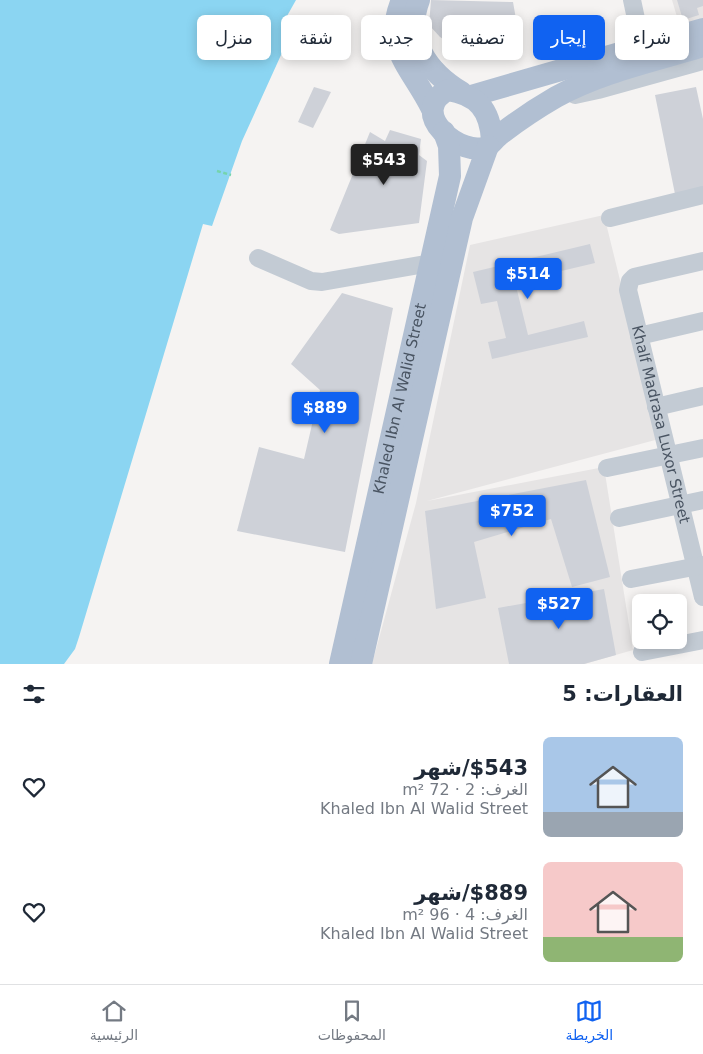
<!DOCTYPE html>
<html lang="ar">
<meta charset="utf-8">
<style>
:root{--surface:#fff;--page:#f2f2f3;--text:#1f2937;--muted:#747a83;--line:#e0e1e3;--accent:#1062f1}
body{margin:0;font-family:"DejaVu Sans",Vazirmatn,sans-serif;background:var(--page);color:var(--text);direction:rtl;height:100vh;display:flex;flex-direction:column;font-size:19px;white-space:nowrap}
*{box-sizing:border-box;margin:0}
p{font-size:16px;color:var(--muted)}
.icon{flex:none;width:28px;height:28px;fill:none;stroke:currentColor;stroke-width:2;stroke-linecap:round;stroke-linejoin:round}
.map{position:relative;height:664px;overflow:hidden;direction:ltr}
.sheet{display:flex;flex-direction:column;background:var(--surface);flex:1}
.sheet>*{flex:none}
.top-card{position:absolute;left:15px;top:15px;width:674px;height:45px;direction:rtl;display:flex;gap:10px}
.fabs{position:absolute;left:632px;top:594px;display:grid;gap:10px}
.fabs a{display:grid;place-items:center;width:55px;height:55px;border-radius:8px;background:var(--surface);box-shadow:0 2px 12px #0003;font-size:25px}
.price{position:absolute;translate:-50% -42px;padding:0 11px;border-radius:5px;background:var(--accent);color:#fff;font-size:16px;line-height:32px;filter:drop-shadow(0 1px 2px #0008)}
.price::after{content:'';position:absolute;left:50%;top:30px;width:15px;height:11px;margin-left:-8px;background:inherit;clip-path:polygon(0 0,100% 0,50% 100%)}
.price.current{background:#222;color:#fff}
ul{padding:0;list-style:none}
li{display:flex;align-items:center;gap:15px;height:125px;padding:0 20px}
li span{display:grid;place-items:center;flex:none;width:140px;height:100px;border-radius:8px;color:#555}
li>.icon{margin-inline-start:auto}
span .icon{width:60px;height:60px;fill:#fffc;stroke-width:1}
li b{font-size:21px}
h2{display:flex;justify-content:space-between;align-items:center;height:60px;padding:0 20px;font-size:21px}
.pill{padding:0 18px;border-radius:8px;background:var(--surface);box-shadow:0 2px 12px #0003;font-size:18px;line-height:45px}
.pill.current{background:var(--accent);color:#fff}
.menu{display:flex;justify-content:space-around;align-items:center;height:70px;border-top:1px solid var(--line);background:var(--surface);font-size:14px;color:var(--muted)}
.menu a{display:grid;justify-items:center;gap:2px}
.menu .current{color:var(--accent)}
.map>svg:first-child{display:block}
.education{fill:#e6e4e4}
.water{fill:#8bd5f2}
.building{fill:#ced1d8}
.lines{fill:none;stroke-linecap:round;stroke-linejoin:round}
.path{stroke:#75d4ac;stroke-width:2.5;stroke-dasharray:4 2.5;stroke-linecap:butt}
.minor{stroke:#c3cbd4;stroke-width:18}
.major{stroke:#b1bfd2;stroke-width:22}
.labels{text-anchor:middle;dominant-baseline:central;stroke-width:4;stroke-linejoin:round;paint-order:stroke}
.street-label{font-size:15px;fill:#495462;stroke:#fff}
</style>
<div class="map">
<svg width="703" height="664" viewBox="0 0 703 664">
<rect width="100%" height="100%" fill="#f5f3f2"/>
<path class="education" d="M672,0h31v20l-23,7z
M604,215l55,224 -232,62 177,-34 29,183 -49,14h-212l44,-161 54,-258z"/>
<path class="water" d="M0,0h296l-9,16 3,4 -5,8 6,5 -49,108 -30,85 -9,-2 -124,413 -4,12 -11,15h-64z"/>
<path class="building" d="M431,0l82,2 9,51 -13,5 -16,1 -16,-4 -20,-7 -17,-11 -11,-12z
M677,0h26v6l-6,2 2,7 -16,5z
M314,87l17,5 -18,36 -15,-6z
M696,87l7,32v74l-27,6 -21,-104z
M390,130l31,9 -2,16 8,6 -8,62 -80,11 -9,-4 40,-98 15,9z
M590,244l5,19 -80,19 13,53 56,-14 4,16 -96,22 -4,-17 18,-4 -9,-37 -16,3 -8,-32z
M342,293l51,15 -48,244 -108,-21 22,-84 45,12 16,-69 -29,-26z
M586,480l24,97 -38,10 -21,-68 -77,23 12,56 -50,11 -11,-98z
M604,589l12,66 -32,9h-75l-11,-56z"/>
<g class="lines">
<path class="path" d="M217,171l14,4"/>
<g class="minor">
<path d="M632,0l10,47"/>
<path d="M575,95l23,-5 105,-29"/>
<path d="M610,218l93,-23"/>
<path d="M258,258l53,23 11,1 109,-19"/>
<path id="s1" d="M703,261l-69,16 -4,4 -2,9 75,307"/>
<path d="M639,336l64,-15"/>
<path d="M656,407l47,-11"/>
<path d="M607,468l96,-20"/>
<path d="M619,518l84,-18"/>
<path d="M631,579l72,-14"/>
<path d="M642,652l61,-12"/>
</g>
<g class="major">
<path d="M402,0c-20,47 9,67 29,107"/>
<path d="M419,0c-15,39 9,72 42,92"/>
<path d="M471,96l232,-67"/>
<path d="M492,140c-2,-30 -14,-45 -44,-50 -43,22 15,70 40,56 4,-3 9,-10 14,-13 17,-13 35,-25 54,-36 45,-25 98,-36 147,-51"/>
<path id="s2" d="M340,664l110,-488 -1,-30 -5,-14"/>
<path d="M361,664l101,-446 26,-72"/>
</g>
</g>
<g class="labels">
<g class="street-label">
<text stroke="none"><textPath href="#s2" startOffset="272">Khaled Ibn Al Walid Street</textPath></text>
<text stroke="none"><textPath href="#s1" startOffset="224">Khalf Madrasa Luxor Street</textPath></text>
</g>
</g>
</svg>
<div class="fabs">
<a><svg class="icon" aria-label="locate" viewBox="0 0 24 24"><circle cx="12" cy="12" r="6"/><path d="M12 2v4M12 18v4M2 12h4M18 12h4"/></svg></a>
</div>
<b class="price current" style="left:384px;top:186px">$543</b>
<b class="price" style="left:528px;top:300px">$514</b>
<b class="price" style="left:325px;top:434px">$889</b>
<b class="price" style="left:512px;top:537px">$752</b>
<b class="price" style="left:559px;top:630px">$527</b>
<div class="top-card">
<a class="pill">شراء</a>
<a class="pill current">إيجار</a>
<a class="pill">تصفية</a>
<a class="pill">جديد</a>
<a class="pill">شقة</a>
<a class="pill">منزل</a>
</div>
</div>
<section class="sheet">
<h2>العقارات: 5<svg class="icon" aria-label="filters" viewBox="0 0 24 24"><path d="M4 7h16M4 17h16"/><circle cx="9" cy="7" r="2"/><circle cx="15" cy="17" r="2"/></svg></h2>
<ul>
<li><span style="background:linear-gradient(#a9c7e8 75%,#9aa5b1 0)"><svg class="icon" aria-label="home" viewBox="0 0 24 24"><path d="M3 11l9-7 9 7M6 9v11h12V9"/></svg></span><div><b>$543/شهر</b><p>الغرف: 2 · 72 m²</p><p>Khaled Ibn Al Walid Street</p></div><svg class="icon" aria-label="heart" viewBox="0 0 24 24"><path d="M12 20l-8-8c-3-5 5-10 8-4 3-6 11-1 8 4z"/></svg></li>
<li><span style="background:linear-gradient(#f6c9c9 75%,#8fb573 0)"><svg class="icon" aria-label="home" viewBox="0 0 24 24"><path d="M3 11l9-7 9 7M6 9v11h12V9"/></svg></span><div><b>$889/شهر</b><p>الغرف: 4 · 96 m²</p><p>Khaled Ibn Al Walid Street</p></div><svg class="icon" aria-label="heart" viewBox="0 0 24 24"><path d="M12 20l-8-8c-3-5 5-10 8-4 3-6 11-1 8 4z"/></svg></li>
</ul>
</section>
<nav class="menu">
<a class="current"><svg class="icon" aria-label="map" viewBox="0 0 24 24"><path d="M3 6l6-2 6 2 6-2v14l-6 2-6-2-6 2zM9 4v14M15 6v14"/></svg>الخريطة</a>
<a><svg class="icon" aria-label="saved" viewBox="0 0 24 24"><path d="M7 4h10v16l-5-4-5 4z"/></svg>المحفوظات</a>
<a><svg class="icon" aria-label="home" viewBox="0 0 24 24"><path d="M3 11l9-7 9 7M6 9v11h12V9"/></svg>الرئيسية</a>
</nav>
